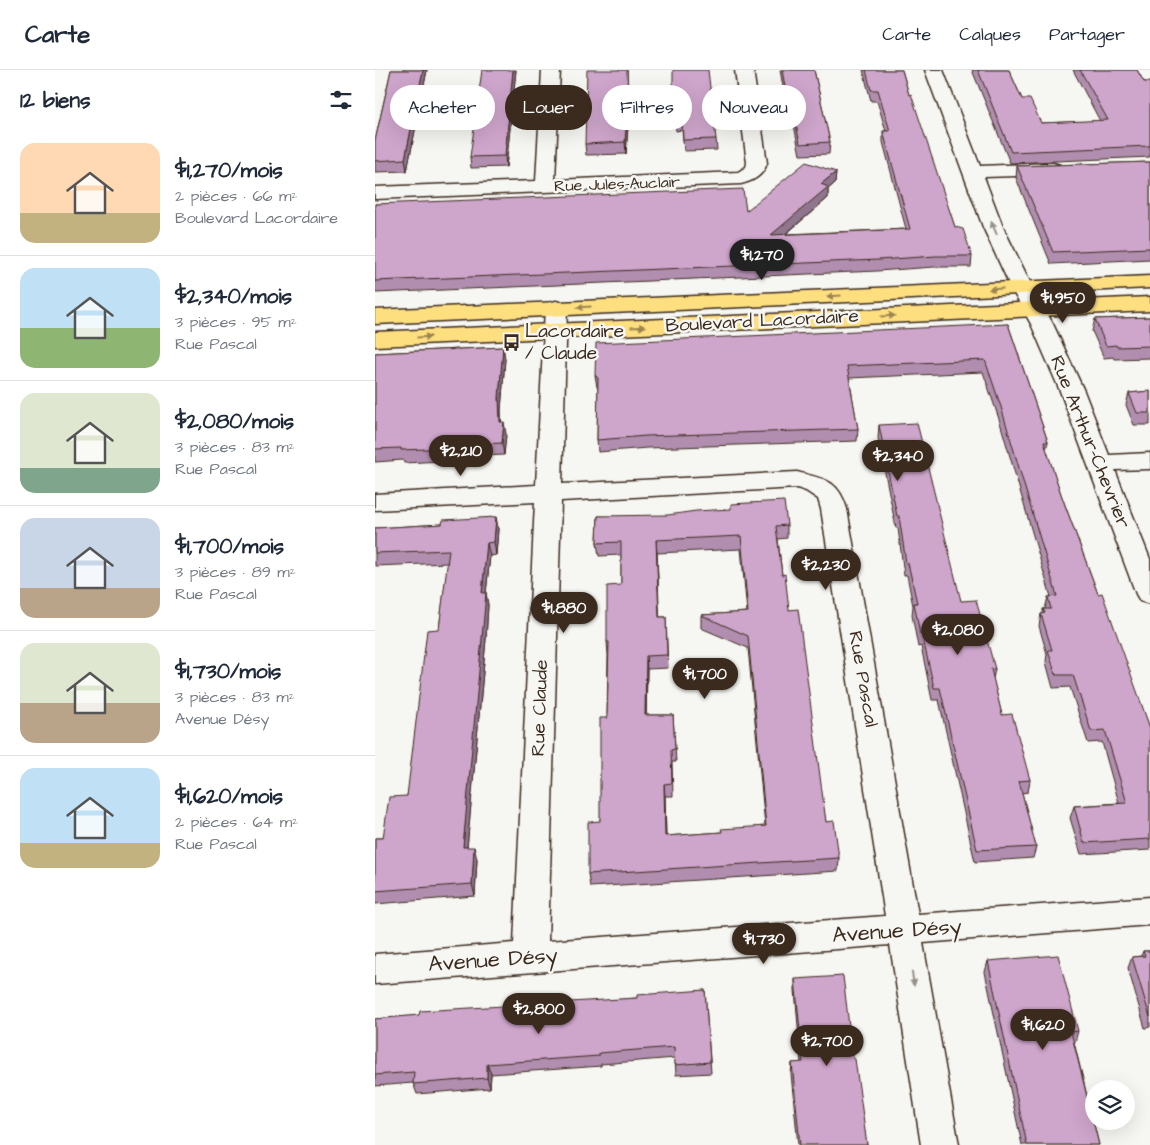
<!DOCTYPE html>
<html lang="fr">
<meta charset="utf-8">
<style>
:root{--surface:#fff;--page:#f2f2f3;--text:#1f2937;--muted:#747a83;--line:#e0e1e3;--accent:#3b2a1e}
body{margin:0;font-family:"Architects Daughter",sans-serif;background:var(--page);color:var(--text);height:100vh;display:flex;flex-direction:column;font-size:19px;white-space:nowrap}
*{box-sizing:border-box;margin:0}
p{font-size:16px;color:var(--muted)}
.icon{flex:none;width:28px;height:28px;fill:none;stroke:currentColor;stroke-width:2;stroke-linecap:round;stroke-linejoin:round}
.map{position:relative;flex:1;overflow:hidden}
.panel{display:flex;flex-direction:column;background:var(--surface);width:375px}
.panel>*{flex:none}
.banner{position:absolute;left:15px;top:15px;width:475px;height:45px;display:flex;gap:10px}
.tools{position:absolute;left:710px;top:1010px;display:grid;gap:10px}
.tools a{display:grid;place-items:center;width:50px;height:50px;border-radius:50%;background:var(--surface);box-shadow:0 5px 20px #0002;font-size:25px}
.price{position:absolute;translate:-50% -42px;padding:0 11px;border-radius:18px;background:var(--accent);color:#fff;font-size:16px;line-height:32px;filter:drop-shadow(0 1px 2px #0008)}
.price::after{content:'';position:absolute;left:50%;top:30px;width:15px;height:11px;margin-left:-8px;background:inherit;clip-path:polygon(0 0,100% 0,50% 100%)}
.price.selected{background:#222;color:#fff}
ul{padding:0;list-style:none}
li{display:flex;align-items:center;gap:15px;height:125px;padding:0 20px}
li+li{border-top:1px solid var(--line)}
li span{display:grid;place-items:center;flex:none;width:140px;height:100px;border-radius:15px;color:#555}
li>.icon{margin-inline-start:auto}
span .icon{width:60px;height:60px;fill:#fffc;stroke-width:1}
li b{font-size:21px}
h2{display:flex;justify-content:space-between;align-items:center;height:60px;padding:0 20px;font-size:21px}
.pill{padding:0 18px;border-radius:22px;background:var(--surface);box-shadow:0 5px 20px #0002;font-size:18px;line-height:45px}
.pill.selected{background:var(--accent);color:#fff}
header{display:flex;align-items:center;gap:30px;box-sizing:border-box;height:70px;padding:0 25px;background:var(--surface);border-bottom:1px solid var(--line)}
header strong{font-size:24px}
nav{display:flex;gap:28px;margin-inline-start:auto;font-size:18px}
main{display:flex;flex:1;min-height:0}
.map>svg:first-child{display:block}
.lines{fill:none;stroke-linecap:round;stroke-linejoin:round}
.minor-casing{stroke:#3b2a1e;stroke-width:3}
.major-casing{stroke:#3b2a1e;stroke-width:3}
.minor{fill:#f6f6f2;fill-rule:evenodd}
.major{fill:#fedf80;fill-rule:evenodd}
.wall{fill:#b18eaf;stroke:#3b2a1e;fill-rule:evenodd}
.shaded-wall{fill:#90748e;stroke:#3b2a1e}
.building{fill:#cea5cb;stroke:#3b2a1e;fill-rule:evenodd}
.oneway{fill:#989088}
.oneway2{fill:#9c844f}
.labels{text-anchor:middle;dominant-baseline:central;stroke-width:5;stroke-linejoin:round;paint-order:stroke}
.far-street-label{font-size:16px;fill:#3b2a1e;stroke:#f6f6f2}
.street-label{font-size:19px;fill:#3b2a1e;stroke:#f6f6f2}
.poi-label{font-size:19px;fill:#3b2a1e;stroke:#f6f6f2;text-anchor:start}
.near-street-label{font-size:22px;fill:#3b2a1e;stroke:#f6f6f2}
</style>
<header>
<strong>Carte</strong>
<nav><a>Carte</a><a>Calques</a><a>Partager</a></nav>
</header>
<main>
<section class="panel">
<h2>12 biens<svg class="icon" aria-label="filters" viewBox="0 0 24 24"><path d="M4 7h16M4 17h16"/><circle cx="9" cy="7" r="2"/><circle cx="15" cy="17" r="2"/></svg></h2>
<ul>
<li><span style="background:linear-gradient(#ffd9b3 70%,#c2b280 0)"><svg class="icon" aria-label="home" viewBox="0 0 24 24"><path d="M3 11l9-7 9 7M6 9v11h12V9"/></svg></span><div><b>$1,270/mois</b><p>2 pièces · 66 m²</p><p>Boulevard Lacordaire</p></div></li>
<li><span style="background:linear-gradient(#bfe0f5 60%,#8fb573 0)"><svg class="icon" aria-label="home" viewBox="0 0 24 24"><path d="M3 11l9-7 9 7M6 9v11h12V9"/></svg></span><div><b>$2,340/mois</b><p>3 pièces · 95 m²</p><p>Rue Pascal</p></div></li>
<li><span style="background:linear-gradient(#dfe7d0 75%,#7fa58c 0)"><svg class="icon" aria-label="home" viewBox="0 0 24 24"><path d="M3 11l9-7 9 7M6 9v11h12V9"/></svg></span><div><b>$2,080/mois</b><p>3 pièces · 83 m²</p><p>Rue Pascal</p></div></li>
<li><span style="background:linear-gradient(#c9d6e8 70%,#b9a48a 0)"><svg class="icon" aria-label="home" viewBox="0 0 24 24"><path d="M3 11l9-7 9 7M6 9v11h12V9"/></svg></span><div><b>$1,700/mois</b><p>3 pièces · 89 m²</p><p>Rue Pascal</p></div></li>
<li><span style="background:linear-gradient(#dfe7d0 60%,#b9a48a 0)"><svg class="icon" aria-label="home" viewBox="0 0 24 24"><path d="M3 11l9-7 9 7M6 9v11h12V9"/></svg></span><div><b>$1,730/mois</b><p>3 pièces · 83 m²</p><p>Avenue Désy</p></div></li>
<li><span style="background:linear-gradient(#bfe0f5 75%,#c2b280 0)"><svg class="icon" aria-label="home" viewBox="0 0 24 24"><path d="M3 11l9-7 9 7M6 9v11h12V9"/></svg></span><div><b>$1,620/mois</b><p>2 pièces · 64 m²</p><p>Rue Pascal</p></div></li>
</ul>
</section>
<div class="map">
<svg width="775" height="1075" viewBox="0 0 775 1075">
<rect width="100%" height="100%" fill="#f6f6f2"/>
<filter id="ink" filterUnits="userSpaceOnUse"><feTurbulence type="fractalNoise" baseFrequency=".02" numOctaves="2"/><feDisplacementMap in="SourceGraphic" scale="10" xChannelSelector="R" yChannelSelector="G"/><feConvolveMatrix kernelMatrix="1 2 1 2 8 2 1 2 1" color-interpolation-filters="sRGB"/></filter>
<g filter="url(#ink)">
<g class="lines">
<defs>
<path id="minor" d="M167,0h18l-5,110 183,-8 8,-5 1,-4 -12,-93h18l14,93c-4,13 -14,18 -26,21l-366,15v-12l161,-6z
M550,0h18l37,96 73,-3 7,2 3,4 -3,4 -7,2 -69,2 19,50 30,61 20,36 31,67 25,64 41,-2v16l-35,1 35,89v45l-10,-3 -4,-7 -76,-203 -29,-67 -20,-36 -28,-61z
M181,231l8,2 3,5 -5,176 235,-12c27,7 41,7 50,37l71,405 232,-17v28l-227,18 36,202h-38l-31,-200 -515,39v-30l139,-11 21,-441 -160,8v-16l161,-9 9,-177 3,-5zM422,418l9,3 12,8 3,10 64,407 -337,25 13,-440z"/>
<path id="major" d="M775,206v12l-775,36v-14z
M775,227v14l-775,35v-14z"/>
</defs>
<use href="#minor" class="minor-casing"/>
<use href="#major" class="major-casing"/>
<use href="#minor" class="minor"/>
<use href="#major" class="major"/>
</g>
<path class="wall" d="M16,0h36l-20,101 -32,1v-31z
M141,0l-10,97 -35,1 -1,-11z
M405,0h34l16,72 -1,12 -29,1 -6,-30h-4z
M488,0h39l7,25 46,132 17,29 -1,11h-37l-57,4 -502,22v-89l371,7 90,-39 -1,11 -7,6v9l-42,36 120,-5 -23,-87v-11h3l-9,-30h-6z
M597,0h37l13,29 19,24 59,-2 -27,-51h64l7,12h6v75l-140,6z
M298,28l43,41 1,11 -33,1 -2,-21 -6,1z
M254,42l-3,42 -40,1 -1,-11z
M775,92v97l-99,5 -35,-86 1,-12z
M775,247v41l-36,1 -1,-2 -9,1 -12,-27 3,-12z
M633,254l40,118 -2,7 16,48 36,97 52,134v122l-69,4 -11,-36 4,-12 45,-3 -17,-61 -14,1 -18,-56 -17,1 -7,-26 1,-8 -8,-28 2,-12h2v-5h2l3,-12h3l-52,-178 -16,-47 -134,6 9,51 -1,12 -210,7 -49,4 -1,-12 1,-51 -1,-2 -2,-12z
M128,277l2,12 -4,51v12l5,12 -2,21 -23,1v3l-77,4 -1,-3 -28,2v-109z
M775,321v34h-16l-8,-20 3,-12z
M504,355l82,176 34,68 -2,10 9,36 28,65 -2,12 -6,1 14,54 -3,11 -58,4 -36,-162h-7l-11,-54 -3,1 -6,-32 1,-9 -6,-31h-3l-6,-47h-2l-18,-90z
M223,446l189,9v13l-9,1 4,36 7,35 37,212 13,36 -1,13 -248,16 -2,-13 12,-53 7,-103 1,-63 -1,-13 14,-57v-30l-22,1 -2,-13zM366,479l6,63 -46,3v13l47,20 17,178 -43,6 -56,4 -1,-40h8l-1,-34h4l-3,-47h-27l1,-46 21,-1 -2,-51h-7l-2,-64z
M121,447l2,12 -2,26 -6,1 -4,37 2,12 -2,34 -19,208 10,12 -2,37 -100,8v-66h8l24,-42 32,-167 9,-66 -73,3v-38l67,-4z
M768,881h7v76l-5,1 -17,-60 4,-11 9,-1z
M613,891l90,70 -3,11h-1l25,103h-77l-37,-173z
M420,909l58,80 14,86h-69l-7,-71 1,-11h9l-6,-73z
M330,920l6,83 -35,2 -1,-17 -74,6v2l-110,8 -1,14 -73,6 -4,-11 -38,3v-67l262,-21z"/>
<path class="shaded-wall" d="M48,0h4l-20,101 -2,-12z
M138,0h3l-10,97 -1,-11z
M252,0l2,42 -3,42 -1,-12z
M461,102l-1,11 -7,6v9l-57,48v-11l50,-51z
M128,277l2,12 -4,51 1,24 -2,-12 -1,-24z
M129,352l2,12 -2,21 -2,-12z
M104,374l2,12v3l-3,-12z
M121,447l2,12 -2,26 -2,-13z
M281,470l1,13 3,77 -1,-13z
M112,473l3,13 -4,37 2,12 -2,34 -20,221 -3,-13 19,-254z
M271,586l1,13 -1,59 -1,-13z
M289,714l1,12 1,52 -1,-12z
M99,777l3,12 -2,37 -3,-12z
M112,994l4,10 -1,14 -3,-10z"/>
<path class="building" d="M16,0h32l-18,89 -30,2v-20z
M107,0h31l-8,86 -35,1z
M212,0h40l1,31 -3,41 -40,2z
M298,0h35l8,69 -33,1 -1,-21 -7,1 -2,-22z
M407,0h32l16,72 -30,2 -6,-30h-4z
M491,0h36l7,25 2,-1 44,133 8,2 9,27h-36l-58,4 -503,21v-77l368,-15 3,22 60,-49 30,10 -15,12 7,3 -57,48 139,-6 -27,-98h7l-12,-41h-7z
M603,0h31l13,29h8l11,24 67,-3 -28,-50h57l7,12h6v64l-139,6z
M775,92v86l-97,4 -36,-86z
M775,247v29l-33,1 -1,-2 -10,1 -11,-27z
M633,254l40,118h-4l18,55 36,97 4,-1 48,135v111l-66,4 -10,-37 53,-3 -22,-73 -14,1 -18,-56h-17l-8,-25h4l-11,-36 4,-1 -2,-4h8l-3,-12 9,-1 -56,-189 -16,-47 -138,6 11,63 -212,7 -49,4 1,-62 -3,-3 1,-32z
M128,277l-4,51 1,24h4l-2,21 -23,1 -1,3 -77,3v-2l-26,1v-96z
M775,321v22h-13l-8,-20z
M542,353l44,178 15,-1 19,69h-4l11,46 10,-1 18,66 -11,1 17,66 -59,3 -37,-162h-6l-12,-54h-2l-6,-31h3l-9,-40h-2l-7,-47h-2l-18,-91z
M409,431l3,24 -11,1 6,49 3,-1 4,36 9,-1 28,213 8,-1 5,37 -251,16v-52l12,-1v-103h7l2,-76h-2v-56l14,-1v-43l-24,1 1,-27 70,-1 28,-4 35,-2v-5zM366,466l7,76 -47,3 47,21 18,190 -45,3 1,3 -57,4 -1,-52 8,-1 -1,-33 4,-1 -2,-34h-28l1,-59 21,-1 -1,-38h-7l-3,-77z
M121,447l-2,25 -7,1 -5,50h4l-3,34 -20,220h11l-2,37 -97,7v-53h8l6,-41 18,-1 20,-166 12,-1 10,-79 -74,3v-25l67,-4 1,-4z
M768,881h7v66l-18,-60 13,-1z
M683,885l20,76 -7,1 28,113h-72l-39,-184z
M468,906l10,83h2l12,86h-67l-8,-82 11,-1 -8,-83z
M330,920l5,72 -35,3 -1,-18 -75,6v3l-112,8v14l-74,6 1,-12 -39,3v-56l44,-4 1,-4 217,-13v-3z"/>
<defs><path id="oneway-solid" d="M-6-.8H1V-3.2L6.5 0L1 3.2V.8H-6Z" transform="scale(1.25)"/></defs>
<g class="oneway">
<use href="#oneway-solid" transform="translate(619 158) rotate(-113)"/>
<use href="#oneway-solid" transform="translate(538 909) rotate(81)"/>
</g>
<g class="oneway2">
<use href="#oneway-solid" transform="translate(621 219) rotate(177)"/>
<use href="#oneway-solid" transform="translate(459 226) rotate(177)"/>
<use href="#oneway-solid" transform="translate(209 237) rotate(177)"/>
<use href="#oneway-solid" transform="translate(513 246) rotate(-3)"/>
<use href="#oneway-solid" transform="translate(263 257) rotate(-3)"/>
<use href="#oneway-solid" transform="translate(49 267) rotate(-3)"/>
</g>
</g>
<defs>
<symbol id="bus-bare" viewBox="-9 -9 18 18"><path d="M-5-6H5V4H4V6H2V4H-2V6H-4V4H-5ZM-3.5-4V0h7V-4ZM-3.5 1.2v1.5H-2V1.2ZM2 1.2v1.5H3.5V1.2Z" fill="#3b2a1e" stroke="#f6f6f2" stroke-width="2.5" paint-order="stroke"/></symbol>
</defs>
<g fill-rule="evenodd">
<use href="#bus-bare" x="124" y="260" width="25" height="25"/>
</g>
<g class="labels">
<g class="far-street-label">
<text transform="translate(242 114) rotate(-2)">Rue Jules-Auclair</text>
</g>
<g class="street-label">
<text transform="translate(387 251) rotate(-3)">Boulevard Lacordaire</text>
<text transform="translate(715 372) rotate(68)">Rue Arthur-Chevrier</text>
<text transform="translate(488 609) rotate(80)">Rue Pascal</text>
<text transform="translate(165 638) rotate(-88)">Rue Claude</text>
</g>
<g class="poi-label">
<text x="150" y="261">Lacordaire<tspan x="150" dy="22">/ Claude</tspan></text>
</g>
<g class="near-street-label">
<text transform="translate(522 861) rotate(-4)">Avenue Désy</text>
<text transform="translate(118 890) rotate(-4)">Avenue Désy</text>
</g>
</g>
</svg>
<div class="tools">
<a><svg class="icon" aria-label="layers" viewBox="0 0 24 24"><path d="M12 4l9 5-9 5-9-5zM3 14l9 5 9-5"/></svg></a>
</div>
<b class="price selected" style="left:387px;top:211px">$1,270</b>
<b class="price" style="left:688px;top:254px">$1,950</b>
<b class="price" style="left:86px;top:407px">$2,210</b>
<b class="price" style="left:523px;top:412px">$2,340</b>
<b class="price" style="left:451px;top:521px">$2,230</b>
<b class="price" style="left:189px;top:564px">$1,880</b>
<b class="price" style="left:583px;top:586px">$2,080</b>
<b class="price" style="left:330px;top:630px">$1,700</b>
<b class="price" style="left:389px;top:895px">$1,730</b>
<b class="price" style="left:164px;top:965px">$2,800</b>
<b class="price" style="left:668px;top:981px">$1,620</b>
<b class="price" style="left:452px;top:997px">$2,700</b>
<div class="banner">
<a class="pill">Acheter</a>
<a class="pill selected">Louer</a>
<a class="pill">Filtres</a>
<a class="pill">Nouveau</a>
</div>
</div>
</main>
